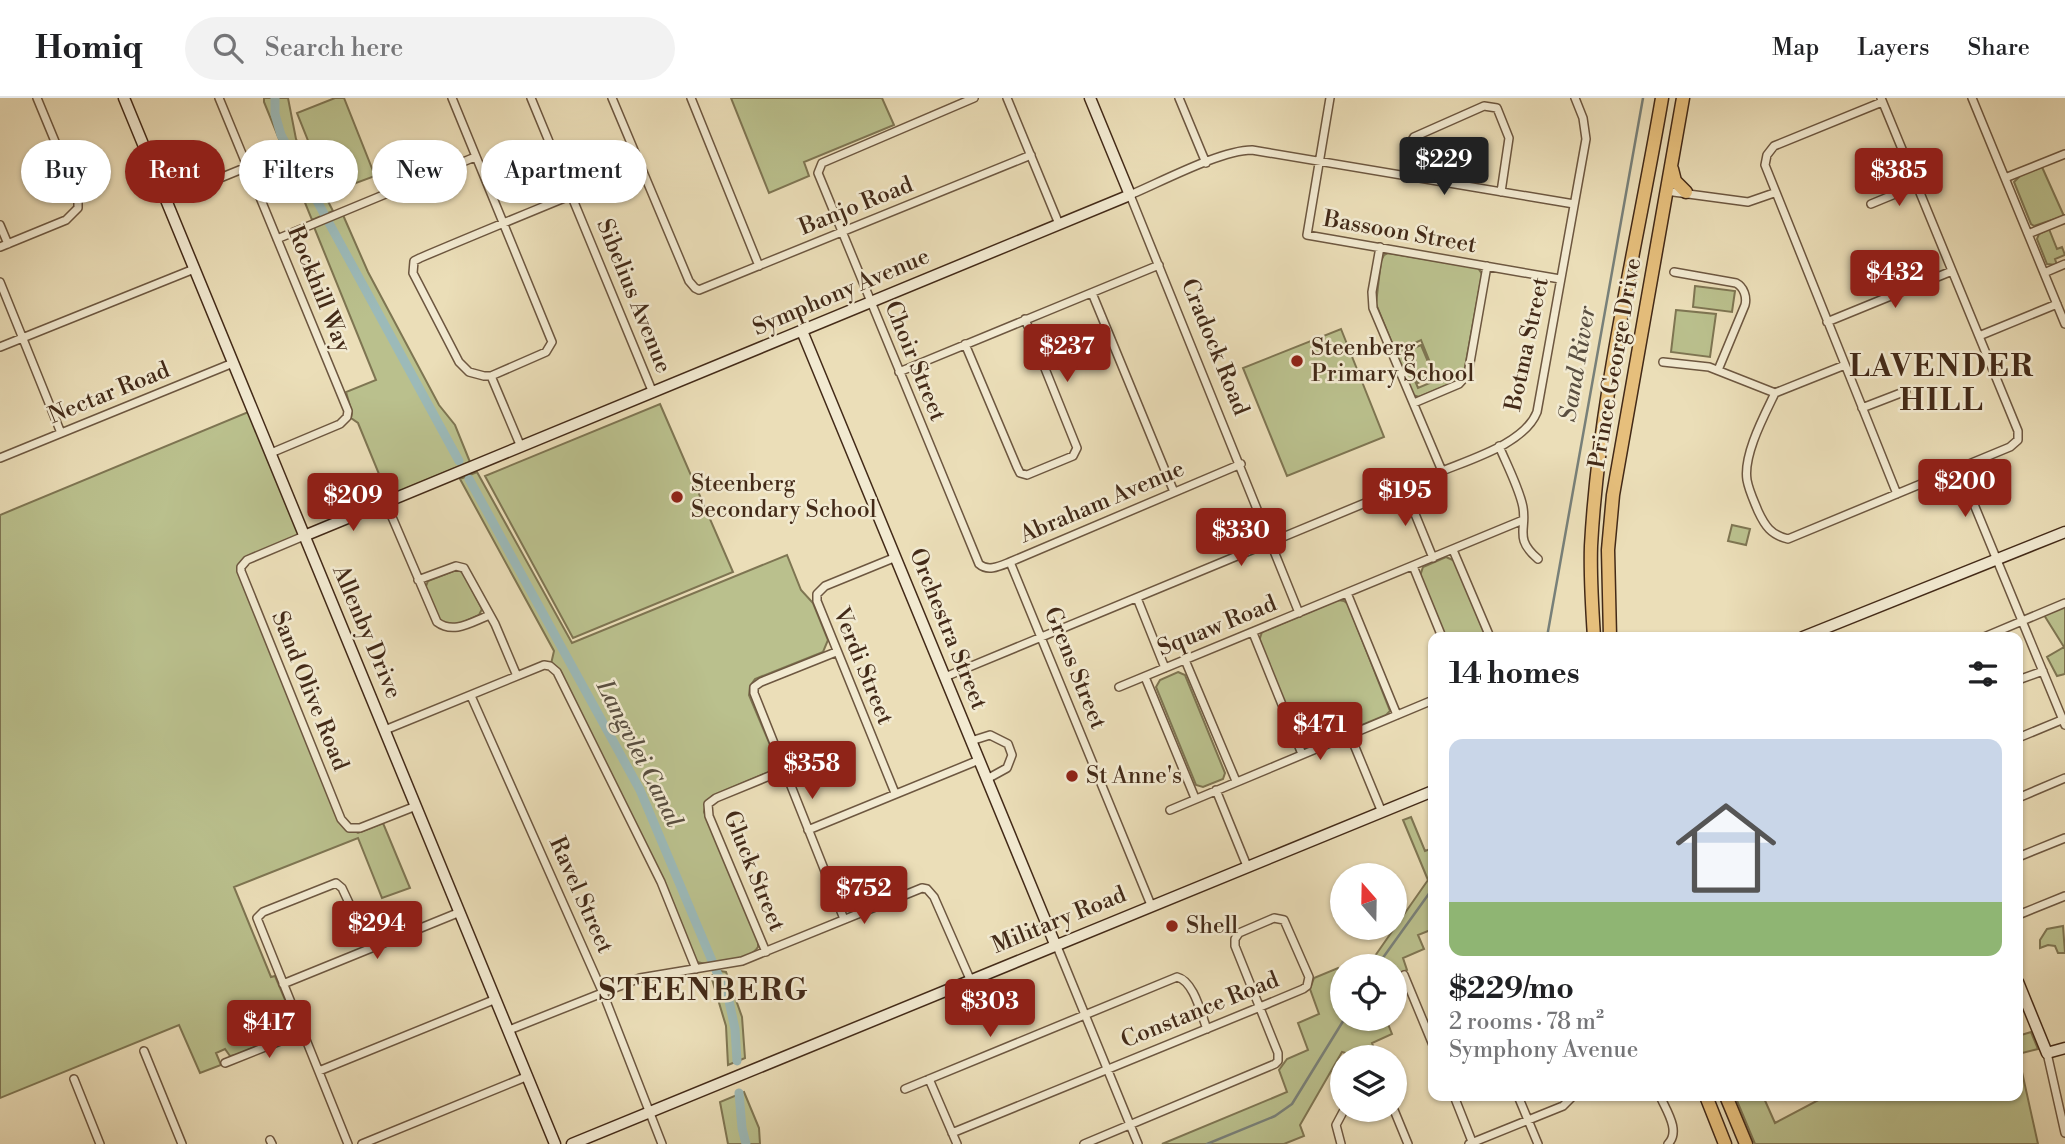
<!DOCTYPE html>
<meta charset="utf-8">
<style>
:root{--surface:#fff;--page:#f2f2f2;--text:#202124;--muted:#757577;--line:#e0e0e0;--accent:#8f2418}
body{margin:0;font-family:"Libre Bodoni",serif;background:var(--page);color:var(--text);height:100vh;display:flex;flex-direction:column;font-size:26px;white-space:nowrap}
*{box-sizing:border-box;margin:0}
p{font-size:23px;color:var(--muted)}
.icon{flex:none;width:38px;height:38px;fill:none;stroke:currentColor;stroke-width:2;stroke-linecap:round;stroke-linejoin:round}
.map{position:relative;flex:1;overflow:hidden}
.details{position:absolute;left:1428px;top:534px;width:595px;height:469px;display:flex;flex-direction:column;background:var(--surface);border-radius:14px;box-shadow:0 2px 5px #0004}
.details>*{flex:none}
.top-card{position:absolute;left:21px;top:42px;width:665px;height:63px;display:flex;gap:14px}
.needle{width:46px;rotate:340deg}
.controls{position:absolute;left:1330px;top:765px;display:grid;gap:14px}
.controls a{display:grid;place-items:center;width:77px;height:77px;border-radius:50%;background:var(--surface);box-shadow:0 2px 5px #0004;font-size:35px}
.price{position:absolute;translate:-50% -60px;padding:0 16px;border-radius:7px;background:var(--accent);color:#fff;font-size:23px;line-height:46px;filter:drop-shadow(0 2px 4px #0008)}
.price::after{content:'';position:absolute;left:50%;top:42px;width:21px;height:16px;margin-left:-10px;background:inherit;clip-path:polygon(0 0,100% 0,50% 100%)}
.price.selected{background:#222;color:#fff}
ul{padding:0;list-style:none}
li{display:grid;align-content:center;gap:14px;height:371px;padding:0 21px}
li span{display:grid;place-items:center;height:217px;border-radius:14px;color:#555}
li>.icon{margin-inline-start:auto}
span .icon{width:126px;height:126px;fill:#fffc;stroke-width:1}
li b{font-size:30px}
h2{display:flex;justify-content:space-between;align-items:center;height:84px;padding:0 21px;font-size:30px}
.tag{padding:0 24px;border-radius:32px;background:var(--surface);box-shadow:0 2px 5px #0004;font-size:24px;line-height:63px}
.tag.selected{background:var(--accent);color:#fff}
header{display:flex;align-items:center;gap:42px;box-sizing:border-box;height:98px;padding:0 35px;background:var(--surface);border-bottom:2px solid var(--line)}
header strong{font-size:33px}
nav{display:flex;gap:38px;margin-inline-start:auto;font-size:24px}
.search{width:490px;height:63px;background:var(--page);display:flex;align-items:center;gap:18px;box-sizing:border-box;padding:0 24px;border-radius:38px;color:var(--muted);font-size:26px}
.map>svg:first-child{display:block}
.green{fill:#bac08d;stroke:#7e7552;stroke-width:2;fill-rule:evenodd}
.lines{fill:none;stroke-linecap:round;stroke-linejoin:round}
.stream{stroke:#788079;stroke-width:2.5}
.canal{stroke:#9cbab9;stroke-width:9}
.street-casing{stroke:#6d5740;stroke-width:10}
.secondary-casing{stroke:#432a18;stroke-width:13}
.primary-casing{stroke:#432a18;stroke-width:15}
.street{stroke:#f2ead1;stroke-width:7}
.secondary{stroke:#f2ead1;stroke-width:10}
.primary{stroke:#e6bf7c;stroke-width:12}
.poi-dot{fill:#8f2418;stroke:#f2ead1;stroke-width:2.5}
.labels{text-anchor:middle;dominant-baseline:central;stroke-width:5;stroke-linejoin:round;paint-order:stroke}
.street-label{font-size:23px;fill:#432a18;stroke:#f2ead1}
.poi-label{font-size:23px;fill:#432a18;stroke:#f2ead1;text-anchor:start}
.water-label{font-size:24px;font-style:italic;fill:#594e40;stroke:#f2ead1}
.district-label{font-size:30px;font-weight:bold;letter-spacing:2px;fill:#432a18;stroke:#f2ead1}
</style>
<header>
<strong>Homiq</strong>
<div class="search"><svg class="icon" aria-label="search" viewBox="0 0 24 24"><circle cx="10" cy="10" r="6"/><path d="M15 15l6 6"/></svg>Search here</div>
<nav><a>Map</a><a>Layers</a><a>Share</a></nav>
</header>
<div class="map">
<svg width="2065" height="1046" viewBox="0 0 2065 1046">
<rect width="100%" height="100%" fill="#ebdeb8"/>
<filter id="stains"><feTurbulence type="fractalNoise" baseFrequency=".00286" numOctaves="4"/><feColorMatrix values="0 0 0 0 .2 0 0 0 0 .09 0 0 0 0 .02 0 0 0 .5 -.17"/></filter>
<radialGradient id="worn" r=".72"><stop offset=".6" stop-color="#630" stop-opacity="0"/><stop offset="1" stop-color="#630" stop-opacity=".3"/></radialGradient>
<path class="green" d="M264,0h24l8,41 37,72 -21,9 -48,-118z
M335,0h9l31,78 -46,17 -32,-80z
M731,0h151l12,27 -90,37 5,14 -40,17z
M2042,69l22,49 -30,10 -3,-2 -17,-42 7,-7z
M343,117l25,57 71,133 16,20 15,37 -82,34 -30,-73 -7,-5 1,-5 -6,-21 30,-12 -62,-153z
M2049,131l8,20 5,-2 3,8 -10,4 2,6 -10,-1 -10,-25 2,-5z
M1388,155l90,15 4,6 -18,99 -9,9 -36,15 -6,-2 -37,-91 5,-43 3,-6zM1421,242l16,40 -19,8 -16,-39z
M1695,188l40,5 -3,21 -39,-5z
M1676,212l40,4 -6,43 -39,-5z
M1341,231l43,108 -97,39 -44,-108z
M1421,247l13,31 -16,7 -13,-31z
M660,306l73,168 -160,66 -88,-162z
M253,312l51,126 -63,30 100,253 8,9 9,5 25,-10 27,65 -28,10 -24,-60 -124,49 37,90 4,-1 19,45 -3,11 -55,23 -6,1 -5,-7 -9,4 5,12 -21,8 -21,-48 -179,73v-583z
M477,374l95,171 215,-88 14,35 12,13 15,37 -5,12 -68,27 -5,7 -1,9 27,64v7l-5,5 -59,25 -6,7 -2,9 54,128v7c-8,13 -48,20 -61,15l-146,-298 3,-13 -94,-172z
M1732,427l18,4 -4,16 -18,-4z
M1446,459l9,4 31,76h-41l-25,-61 3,-9z
M456,472l7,2 19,37 -3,6 -22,10 -17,-3 -15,-33 3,-8z
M1338,502l6,1 4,3 42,107 -4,4 -77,32 -9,-5 -41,-101 3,-9z
M2065,508v68l-8,2 -10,-19 17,-10 -20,-32z
M1178,574l7,3 40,98 -2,6 -20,8 -7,-2 -40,-98 4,-7z
M1411,719l14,34 8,-3v81l-15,6 6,14 -21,9 4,12 -12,5v-9h-27l60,-86 -25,-60z
M2063,828l2,27h-7l-3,-7 -7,-1 -8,3v-8l7,-11z
M1338,870l4,10v40l44,1 6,15 -20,9 3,8 -15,6 -18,-5 -42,73 4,11 -20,8h-122l125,-52 -8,-22 8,-11 21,-9 -10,-27 21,-9 -9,-25 4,-11z
M720,873l6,1 16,45 3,41 -17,7 -2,-39 -15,-50z
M2031,934l7,17 -20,5 20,90h-283l-20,-48h28l12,27 51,-27h192v-60z
M744,994l15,36 1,16h-32l-8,-42z"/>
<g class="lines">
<path class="stream" d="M1547,539l96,-539
M1377,868l56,-78
M1207,1046l68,-28 17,-12 53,-86"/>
<path class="canal" d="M275,0v16l6,21 178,326
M469,381l171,311 89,211 6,28 2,32
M739,995l3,35 4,16"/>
<defs>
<path id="street" d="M219,0l129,313 -1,6 -7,7 -69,29
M452,0l100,244 -6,10 -55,24h-7l-15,-4 -10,-10 -46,-89 1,-12 6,-3c73,-31 147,-61 220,-91
M531,0l122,295
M612,0l77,183 6,7 4,2 332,-135
M691,0l68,168
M974,0l-152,65 -4,10 161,391c9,8 21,2 31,-2l231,-98
M1007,0l52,126
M1179,0l27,65
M1330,0l-23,137 253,44
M1972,0l93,226
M1882,4l-108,44 -7,9 -2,10 132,329
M1404,78l5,-31 5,-8 70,-31 13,2 12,30 -8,54
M2005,80l60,-24
M1666,93l82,11 26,-9
M166,102l81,-33
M1871,106l46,-19
M0,127l8,19
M2028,136l37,-15
M277,141l198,-82
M0,149l66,-27 12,-12v-11l-41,-99
M1380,149l-8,45 1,16 69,163
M1674,174l62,11c8,4 11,14 9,22l-27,65
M2044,175l21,-9
M0,184l61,151
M1092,195l82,199
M1827,224l125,-51
M1979,238l78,-32
M965,246l52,123 3,6 7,2 46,-19 4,-8 -52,-129
M0,249l194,-78
M1663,264l46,5 66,26 70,-28
M899,274l260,-107
M491,278l30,71
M1775,295c-11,23 -32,62 -28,87 2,11 7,21 11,31 7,15 13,24 30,28l222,-92 8,-7v-9l-137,-333
M1414,305l45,-19 9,-10 19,-108
M1862,310l44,-17
M1499,348c8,19 18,38 23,57 7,25 -10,34 16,56
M0,360l233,-95
M1959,370l106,257
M1404,389l29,71
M386,405l51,119c17,13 36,-1 53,-7
M304,438l-57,24 -6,7v4l100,248 8,9h11l56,-22
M1453,452l37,87
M1010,464l141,343
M1413,468l29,71
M418,482l38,-14 8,2 31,56 22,52
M1347,495l50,122
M1137,500l28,70
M1299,515l-169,-418c31,-13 91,-45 122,-45l322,54
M1253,535l49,121
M1984,539l81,-34
M836,554l-75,30 -7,5v6l90,226
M1185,562l51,121
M945,579l490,-203c32,-14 89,-29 102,-62l49,-273 -3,-21 -8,-20
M1145,579l50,121
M2018,582l25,-9
M1119,589l404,-167
M471,598l132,297 59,151
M385,632l159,-65 6,1 7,6 104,210 35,87
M1350,637l31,75
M2018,640l46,-19
M971,643l19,-6 18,9 4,11 -5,13 -20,11
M1216,692l31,76
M895,695l-78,-192v-7l8,-8 71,-29
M2018,700l47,-20
M1170,712l263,-110
M808,732l171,-70
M2018,759l47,-19
M2018,817l47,-19
M1056,846l82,200
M766,854l-57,-136 -1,-12 8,-6 68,-28
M1404,877l29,70
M283,886l177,-72
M509,932l131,-52 102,-17 180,-73 5,1 7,8 36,82
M144,953l38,93
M2047,955l18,80
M225,965l78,-31
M319,973l177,-72
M74,981l26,65
M929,981l28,65
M905,991l272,-112c17,4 24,37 30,52
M1454,998l19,48
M1518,998l20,48
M1660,998c6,14 21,35 8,48
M1394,1012l14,34
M952,1035l308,-126 43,-18 4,-3 2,-9 -25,-57 -10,-2 -35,15 -4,6v7l43,107v8l-3,3 -191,80
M270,1042l2,4
M348,1046l-91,-226 6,-6 73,-29 6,5 7,15
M362,1046l166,-68
M1341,1046l-5,-19 8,-15
M1469,1046l94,-38 10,-10"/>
<path id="secondary" d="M124,0l431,1046
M802,233l253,613
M304,438l826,-341 -40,-97
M1803,539l262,-105
M2018,884l29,71 18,-5
M572,1046l861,-353"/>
<path id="primary" d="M1672,71l3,12 11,11
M1594,539c-2,-30 -4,-61 -3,-91 8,-149 46,-301 71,-448
M1610,539l-2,-87 5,-55 70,-397
M1706,998l19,48
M1726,998l20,48"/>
</defs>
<use href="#street" class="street-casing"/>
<use href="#secondary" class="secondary-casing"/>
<use href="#primary" class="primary-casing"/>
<use href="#street" class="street"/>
<use href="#secondary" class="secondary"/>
<use href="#primary" class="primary"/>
</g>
<g class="poi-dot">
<circle cx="1297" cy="263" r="7"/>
<circle cx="677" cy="399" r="7"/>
<circle cx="1072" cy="678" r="7"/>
<circle cx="1172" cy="828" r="7"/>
</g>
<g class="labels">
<g class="street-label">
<text transform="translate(856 108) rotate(-22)">Banjo Road</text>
<text transform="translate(1400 134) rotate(10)">Bassoon Street</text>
<text transform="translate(319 191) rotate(68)">Rockhill Way</text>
<text transform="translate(841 194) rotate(-23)">Symphony Avenue</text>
<text transform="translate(634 198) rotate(68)">Sibelius Avenue</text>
<text transform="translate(1527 246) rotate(-78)">Botma Street</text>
<text transform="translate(1215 249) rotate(68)">Cradock Road</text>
<text transform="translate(915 263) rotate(68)">Choir Street</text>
<text transform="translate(1615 265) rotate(-80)">Prince George Drive</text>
<text transform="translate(109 295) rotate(-22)">Nectar Road</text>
<text transform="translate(1102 404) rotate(-23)">Abraham Avenue</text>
<text transform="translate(1217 528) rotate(-22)">Squaw Road</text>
<text transform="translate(948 531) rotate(68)">Orchestra Street</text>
<text transform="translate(367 534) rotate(67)">Allenby Drive</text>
<text transform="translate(863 568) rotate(68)">Verdi Street</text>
<text transform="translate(1075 570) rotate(68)">Grens Street</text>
<text transform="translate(310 593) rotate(68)">Sand Olive Road</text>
<text transform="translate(754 773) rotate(68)">Gluck Street</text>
<text transform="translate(581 797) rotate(66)">Ravel Street</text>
<text transform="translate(1059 822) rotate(-22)">Military Road</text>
<text transform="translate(1200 912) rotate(-22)">Constance Road</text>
</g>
<g class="poi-label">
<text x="1311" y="250">Steenberg<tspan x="1311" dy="26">Primary School</tspan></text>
<text x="691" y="386">Steenberg<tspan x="691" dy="26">Secondary School</tspan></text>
<text x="1086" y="678">St Anne's</text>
<text x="1186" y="828">Shell</text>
</g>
<g class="water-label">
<text transform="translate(1578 266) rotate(-80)">Sand River</text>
<text transform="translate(639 656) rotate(63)">Langvlei Canal</text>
</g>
<g class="district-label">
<text x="1942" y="269">LAVENDER<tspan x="1942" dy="34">HILL</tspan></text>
<text x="704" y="893">STEENBERG</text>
</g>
</g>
<rect width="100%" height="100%" filter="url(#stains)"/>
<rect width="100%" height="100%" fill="url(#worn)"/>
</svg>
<div class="controls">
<a><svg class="needle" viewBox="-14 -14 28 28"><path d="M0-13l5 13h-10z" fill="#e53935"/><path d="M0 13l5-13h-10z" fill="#757577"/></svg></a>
<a><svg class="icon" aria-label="locate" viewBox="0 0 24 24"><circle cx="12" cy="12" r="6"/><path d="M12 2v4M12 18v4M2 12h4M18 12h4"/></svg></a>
<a><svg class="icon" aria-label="layers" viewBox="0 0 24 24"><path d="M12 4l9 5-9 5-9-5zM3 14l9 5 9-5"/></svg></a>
</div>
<b class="price selected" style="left:1444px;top:99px">$229</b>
<b class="price" style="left:1899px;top:110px">$385</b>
<b class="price" style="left:1895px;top:212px">$432</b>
<b class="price" style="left:1067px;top:286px">$237</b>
<b class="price" style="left:1965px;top:421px">$200</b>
<b class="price" style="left:1405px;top:430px">$195</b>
<b class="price" style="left:353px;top:435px">$209</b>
<b class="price" style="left:1241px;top:470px">$330</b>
<b class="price" style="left:1320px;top:664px">$471</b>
<b class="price" style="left:812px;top:703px">$358</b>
<b class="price" style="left:864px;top:828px">$752</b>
<b class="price" style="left:377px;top:863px">$294</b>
<b class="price" style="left:990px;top:941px">$303</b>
<b class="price" style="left:269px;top:962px">$417</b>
<div class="top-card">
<a class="tag">Buy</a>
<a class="tag selected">Rent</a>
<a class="tag">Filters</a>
<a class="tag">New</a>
<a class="tag">Apartment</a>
</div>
<section class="details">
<h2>14 homes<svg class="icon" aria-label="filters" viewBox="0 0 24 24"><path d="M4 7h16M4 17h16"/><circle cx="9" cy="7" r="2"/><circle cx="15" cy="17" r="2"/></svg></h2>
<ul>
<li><span style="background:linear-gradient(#c9d6e8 75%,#8fb573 0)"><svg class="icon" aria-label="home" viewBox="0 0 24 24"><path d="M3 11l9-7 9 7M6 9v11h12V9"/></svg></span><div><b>$229/mo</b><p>2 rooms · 78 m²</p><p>Symphony Avenue</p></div></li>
</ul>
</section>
</div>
